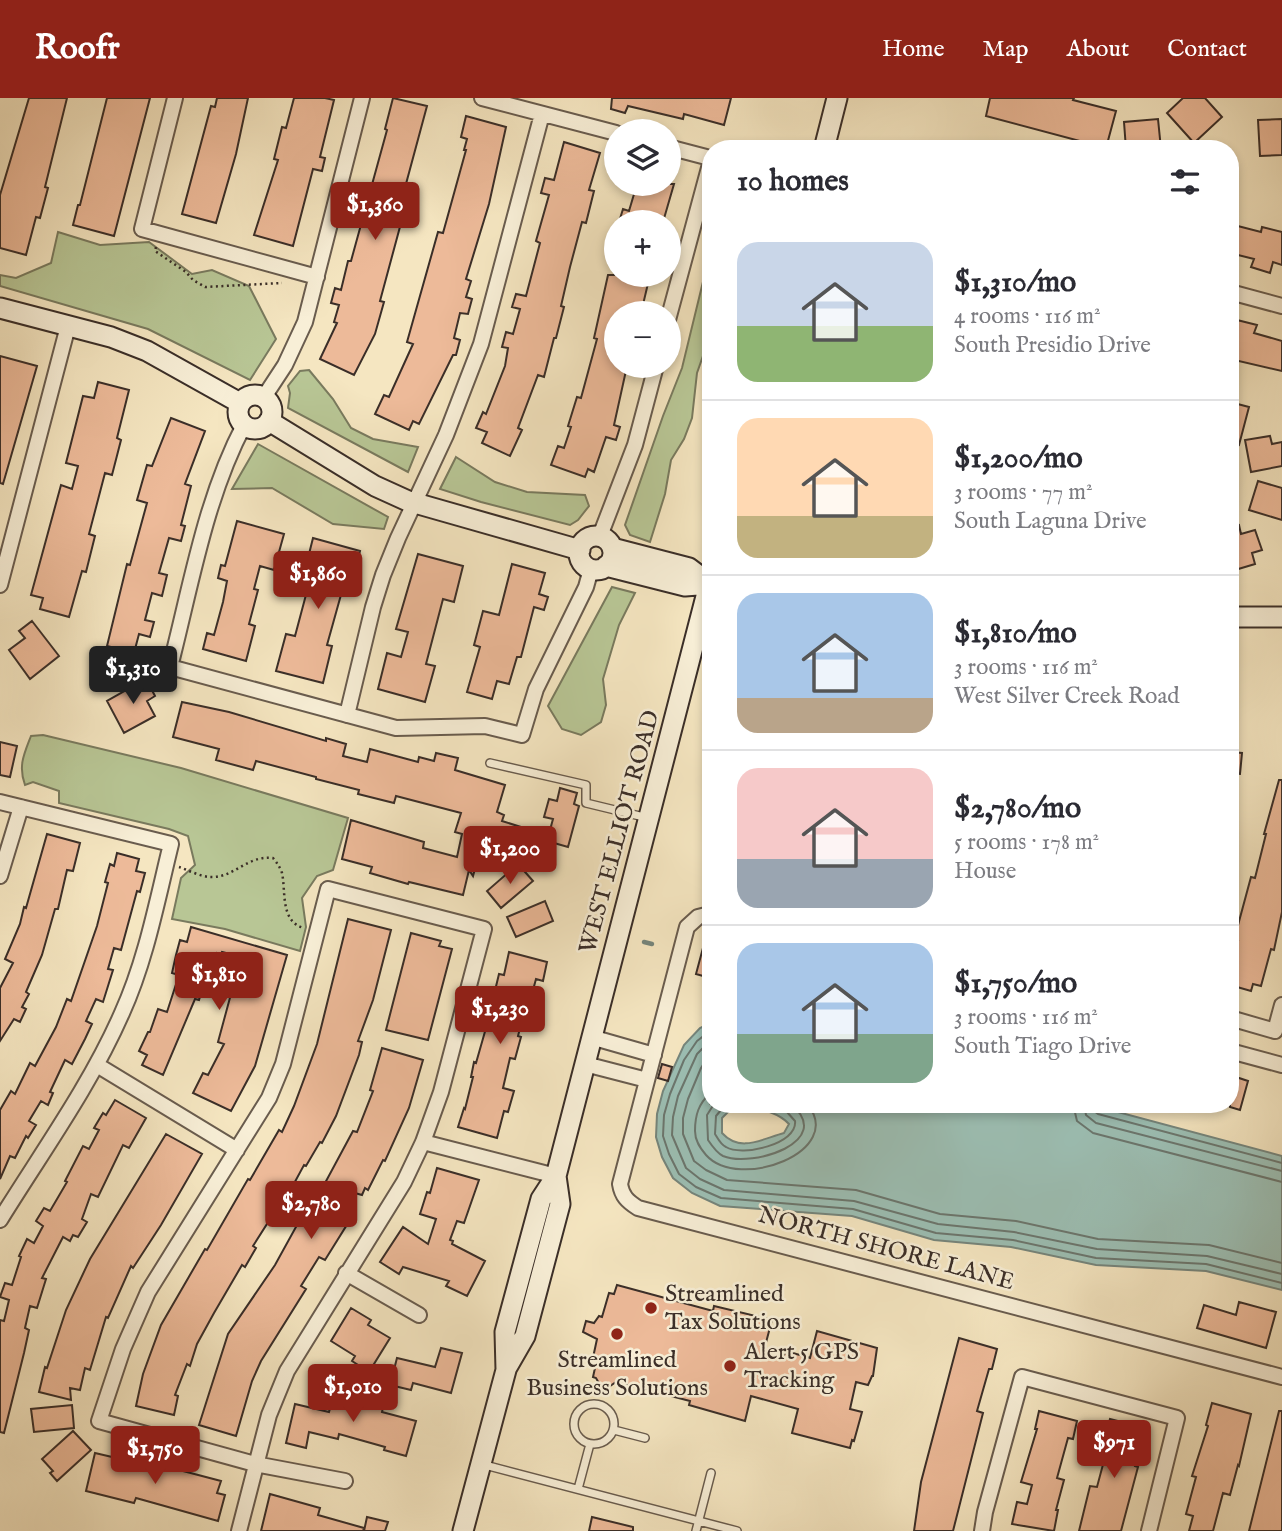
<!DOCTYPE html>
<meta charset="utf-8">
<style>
:root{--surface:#fff;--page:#f2f2f3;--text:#2b2b33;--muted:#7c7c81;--line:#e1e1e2;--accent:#8f2418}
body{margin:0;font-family:"IM FELL English",serif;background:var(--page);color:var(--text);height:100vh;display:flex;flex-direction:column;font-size:26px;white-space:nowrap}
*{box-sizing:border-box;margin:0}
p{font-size:23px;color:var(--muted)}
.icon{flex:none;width:38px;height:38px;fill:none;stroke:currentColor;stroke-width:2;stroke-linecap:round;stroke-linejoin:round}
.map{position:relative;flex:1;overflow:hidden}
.sheet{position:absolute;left:702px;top:42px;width:537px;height:973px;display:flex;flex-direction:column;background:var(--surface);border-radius:28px;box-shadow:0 4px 10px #0003}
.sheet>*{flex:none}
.fabs{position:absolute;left:604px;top:21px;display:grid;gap:14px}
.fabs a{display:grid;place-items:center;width:77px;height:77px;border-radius:50%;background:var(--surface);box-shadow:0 4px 10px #0003;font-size:35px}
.price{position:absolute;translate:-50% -60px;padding:0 16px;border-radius:7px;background:var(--accent);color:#fff;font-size:23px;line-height:46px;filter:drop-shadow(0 2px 4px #0008)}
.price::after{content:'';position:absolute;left:50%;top:42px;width:21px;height:16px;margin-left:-10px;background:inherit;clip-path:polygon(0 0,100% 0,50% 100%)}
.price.current{background:#222;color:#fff}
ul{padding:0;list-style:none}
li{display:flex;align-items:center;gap:21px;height:175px;padding:0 35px}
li+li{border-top:2px solid var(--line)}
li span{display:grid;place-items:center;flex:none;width:196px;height:140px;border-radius:21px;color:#555}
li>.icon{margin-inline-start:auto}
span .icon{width:84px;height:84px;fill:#fffc;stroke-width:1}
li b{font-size:30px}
h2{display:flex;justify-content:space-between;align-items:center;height:84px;padding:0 35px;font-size:30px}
header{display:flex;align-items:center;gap:42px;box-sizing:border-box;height:98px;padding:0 35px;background:var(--accent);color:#fff}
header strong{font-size:33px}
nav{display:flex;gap:38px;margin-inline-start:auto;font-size:24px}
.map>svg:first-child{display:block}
.green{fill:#b8c695;stroke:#797a5e;stroke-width:2}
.water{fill:#9cbfb4;stroke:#75857c;stroke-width:2;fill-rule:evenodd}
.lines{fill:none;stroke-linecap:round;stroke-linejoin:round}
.shore{stroke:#6b766e;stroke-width:2}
.stream{stroke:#75857c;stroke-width:4.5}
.building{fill:#edba99;stroke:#3a2e28;stroke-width:2}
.lane-casing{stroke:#695c4e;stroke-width:10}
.street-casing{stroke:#695c4e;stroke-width:18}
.secondary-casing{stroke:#3a2e28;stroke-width:23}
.path{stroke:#3a2e28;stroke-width:2.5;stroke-dasharray:2 3.5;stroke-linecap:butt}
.lane{stroke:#f8efd7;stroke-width:7}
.street{stroke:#f8efd7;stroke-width:14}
.secondary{stroke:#f8efd7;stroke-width:19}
.poi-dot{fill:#8f2418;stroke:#f8efd7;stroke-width:2.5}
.labels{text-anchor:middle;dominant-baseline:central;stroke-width:5;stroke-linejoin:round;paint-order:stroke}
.street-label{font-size:24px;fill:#3a2e28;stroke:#f8efd7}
.poi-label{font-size:24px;fill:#3a2e28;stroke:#f8efd7;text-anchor:start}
</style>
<header>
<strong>Roofr</strong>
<nav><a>Home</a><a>Map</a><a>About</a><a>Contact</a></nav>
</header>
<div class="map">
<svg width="1282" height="1433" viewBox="0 0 1282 1433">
<rect width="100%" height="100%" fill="#f5e6c1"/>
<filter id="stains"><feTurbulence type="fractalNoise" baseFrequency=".00286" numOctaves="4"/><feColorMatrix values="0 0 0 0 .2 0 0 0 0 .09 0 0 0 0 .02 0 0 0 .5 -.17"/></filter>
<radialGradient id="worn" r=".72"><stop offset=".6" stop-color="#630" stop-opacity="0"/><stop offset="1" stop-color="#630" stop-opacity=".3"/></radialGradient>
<path class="green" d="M58,134l42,13 49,-3 43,32 20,-4 37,16 27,53 -26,41 -102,-51 -148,-43v-11l16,3 35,-15z
M710,155v83l-13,37 -5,45 -8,21 -13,21 -6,34 -15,48 -20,-7 -5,-10 38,-109 19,-48z
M309,272l24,29 18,29 22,11 45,8 -10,25 -120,-64 2,-15 -2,-7 12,-15z
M258,346l130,73 -4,12 -51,-5 -61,-36 -40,1z
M456,359l39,25 32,10 58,3 4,11 -11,14 -8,5 -89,-23 -41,-13z
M612,489l23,6 -16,32 -16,54 3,26 -5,17 -20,13 -19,-6 -14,-23z
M43,637l138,33 167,50 -15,52 -16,6 -15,22 4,29 -6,24 -75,-22 -53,-10 9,-41 14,-13 -7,-29 -19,-7 -110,-26v-12l-26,-9 -8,3c-7,-19 -1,-31 6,-49z"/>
<path class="water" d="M710,925v81h378l194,52v134l-76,-19 -110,-6 -85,-18 -77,-7 -82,-24 -132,-10 -28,-13 -19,-15 -11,-21 -6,-20 1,-23 6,-23 21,-46 16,-17zM741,1007c17,4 36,6 48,19l-5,9c-22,6 -44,20 -62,0v-15l9,-9z"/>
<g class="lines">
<path class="shore" d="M710,933l-13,10 -13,19 -14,34 -6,21 -1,21 6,18 10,20 17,13 25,11 132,11 83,24 77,7 83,18 110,6 76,19
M710,943l-13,13 -19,42 -5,21 -1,18 14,33 14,11 24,11 130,11 84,23 76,8 83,17 110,7 75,18
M710,956l-9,14 -13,31 -5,19v16l11,27 12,9 21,10 129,10 84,24 76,7 82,18 111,6 73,18
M710,995c-11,11 -15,21 -15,38 0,10 5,17 11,24 33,37 141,-4 101,-51
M714,1006l-7,11 1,25c4,6 9,13 15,16 29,12 113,-14 68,-52
M726,1006l-10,12 -1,18c3,5 6,11 11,13 16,10 72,-3 69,-26l-8,-9 -21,-8
M1073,1006l4,17 16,12 189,49
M1084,1006l2,11 10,8 186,48
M1093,1006l1,7 4,3 184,49"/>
<path class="stream" d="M644,844l8,2"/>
</g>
<path class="building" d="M29,0h38l-22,89 3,1 -8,30 -4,-1 -10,38 -26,-7v-53z
M107,0h43l-36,138 -41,-11 5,-20h2z
M217,0h31l-12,56 -20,69 -34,-9 29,-108 4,1z
M294,0h31l9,2 -14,57 5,1 -3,13 -9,-2 -20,77 -39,-11 24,-75 -4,-1 8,-32 4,1z
M393,0l34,8 -31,115 5,2 -21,78 4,1 -9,32 -21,41 -34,-16 17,-36 -3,-1 5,-17 -8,-2 4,-15 6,2 7,-29h3l36,-131 -2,-1z
M612,0h119l-7,27 -40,-11 -1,5 -55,-13 -3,7 -14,-4z
M990,0h84l-1,2 43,11 -10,37 -120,-32z
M1183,0h22l17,19 -28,26 -27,-30z
M466,18l40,11 -17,77 -23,75 5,2 -5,16 6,2 -4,15 -8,-1 -6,25 6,2 -4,15h-3l-34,69 -6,-3 -4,9 -34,-16 9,-19 5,2 24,-53 -6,-2 9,-32 22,-78 5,1 23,-83h-2l3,-11 -6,-2z
M1158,21l3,30h-35l-2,-27z
M1282,21v36l-22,1 -2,-36z
M564,44l36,11 -11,37 5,1 -8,32 -4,-1 -12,45 -9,39 3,1 -8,31h-2l-10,39 -6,-2 -20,53 4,2 -12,26 -28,-13 5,-11 -11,-4 7,-16 3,2 19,-48 3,-18 -6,-1 4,-15 7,2 7,-25 -8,-2 4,-13 10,2 14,-53 -4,-2 13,-46 -8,-2 4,-15 9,2z
M637,86h37l-11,38h-44l4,-13 6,2z
M1230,126l31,8 1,-5 20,5v33l-9,-3 -3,11 -19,-6 3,-8 -24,-6z
M608,177h42l-9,38h-25v53h11l-13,59 6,2 -4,13 -10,-3 -12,35 -6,-3 -3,8 -34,-12 7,-19 6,2 7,-21 -3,-1 9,-29 4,1 16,-59 -3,-1z
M1237,222l20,5 -3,8 28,8v30l-52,-12v-12z
M0,258l37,10 -34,118 -3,-1z
M98,284l31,8 -12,48 4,2 -9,35 -7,-2 -16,61 6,2 -9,36 -4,-1 -13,46 -29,-8 3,-11 -12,-3 30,-110 11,4 6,-23 -12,-3 17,-67 11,2z
M1230,304l19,5 -10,38 -9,-3z
M171,320l34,13 -20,53 6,2 -10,39 4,1 -4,15 -12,-3 -10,35 8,2 -5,21 -10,-3 -7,27 9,2 -4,15 -11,-3 -5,19 -27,-7 20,-82 3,1 17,-62 -10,-3 10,-35 5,1z
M1270,338l2,8 10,-2v24l-31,6 -6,-32z
M1258,383l24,7v32l-33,-10z
M237,423l47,13 -10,36 -14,-4 -6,23 4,1 -9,34 6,2 -9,35 -43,-12 4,-16 7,2 9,-33 4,-21 -9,-3 3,-13 4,1z
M1239,427l2,9 14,-4 7,20 -10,3 3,11 -20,6 -5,-14v-28z
M313,440l47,13 -9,35 -7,-2 -17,61 5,1 -9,37 -47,-12 10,-37 9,2 16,-60 -7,-2z
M418,456l45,12 -9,36 -11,-3 -17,65 9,2 -10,36 -47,-13 9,-36 14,4 7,-25 -12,-3z
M512,466l33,9 -6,21 9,3 -4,13 -10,-3 -13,50h-4l-8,27 -12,-3 -5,18 -25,-7 13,-45 -6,-2 9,-34 16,4z
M32,523l27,35 -29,23 -21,-29 16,-12 -6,-7z
M103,555l11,3 -5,15 -10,-3z
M146,581l9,17 -8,5 8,15 -31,17 -17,-32z
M182,604l47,10 97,29v-3l20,6 -3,12 24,6 3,-13 48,13 1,-5 15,4 2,-8 22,5 -3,12 50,15 -8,27 7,3 -2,6 22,7 -6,20 -35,-9 -10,37 -4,-6 -6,25 -54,-13 -1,2 -38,-11 2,-6 -30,-8 9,-39 73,22 -1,6 34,9 5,-23 -7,-2 6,-19 -65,-17 -2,7 -36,-9 1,-4 -43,-11v-2l-60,-16 -3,9 -37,-10 3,-11 -46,-12z
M0,644l17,4 -7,31 -10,-2z
M1230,654l12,1 -2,21 -10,-1z
M1279,682h3v132l-8,38 -3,-1 -10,37 -8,-2 -2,7 -21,-6v-16l8,-28 -4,-1 17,-63 4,1 11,-44h-2z
M560,690l17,5 -3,11 5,2 -11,41 -21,-6 6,-22 -9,-2 5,-18 8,2z
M47,736l33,9 -7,28 -6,-1 -9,39h-3l-13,46 -16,37 3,2 -7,13 4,2 -6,13 -6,-3 -14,22v-53l13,-25 -8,-4 15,-35 4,-17 2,1z
M117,755l22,6 -3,12 9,2 -5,19 -3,-1 -16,59 -7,-2 -6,21 5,1 -10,32 -7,-3 -10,22 6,3 -7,15 -13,25 -7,-4 -15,32 3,1 -5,12 -7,-4 -12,20 7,4 -8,13 -2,-2 -11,22 -5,-2 -10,23v-69l11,-19 4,3 15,-31 5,3 21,-39 11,-28 4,2 26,-75 11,-43 -3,-1 5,-18 4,2z
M518,766l15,17 -32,27 -14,-17z
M545,803l8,20 -37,16 -9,-20z
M348,821l43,11 -18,70 -15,41 4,1 -3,13 -23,61 -14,27 -2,-1 -14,24 -2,-1 -27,50 -3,-2 -21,33 3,2 -11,19 -3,-2 -28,48 -17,31 -7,22 -3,-2 -12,31 3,1 -4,19 -38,-9 7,-32 18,-49 44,-76 2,1 41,-71 2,1 29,-50 3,2 12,-26 23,-62z
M191,829l96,28 -32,111 -24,45 -38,-18 10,-20 5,2 16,-31 -6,-2 23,-85 -19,-5 -1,2 -4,-1 -11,39 -4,-2 -3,10 -4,-1 -32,76 -21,-10 5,-10 -8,-4 9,-19h2l8,-23 9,3 12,-37 -7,-2 4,-18 4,-15 7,2z
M411,835l30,8 -2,5 13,3 -24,91 -42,-10z
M707,835h3v45l-14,-4z
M509,854l38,10 -4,19 -7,-2 -7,26h-3l-8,31 3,1 -6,22 -5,-1 -7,30 11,3 -6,21 -4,-1 -7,27 -39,-11 6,-19 1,1 8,-32h-2l3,-15 2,1 10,-35 13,-54 5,1z
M382,950l41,12 -14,48 -24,53 -2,-1 -15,30 -3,-2 -3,7 -11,-3 -14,25 11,6 -23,37 -6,-3 -18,29 5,3 -45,72 -9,20 -16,55 -37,-11 29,-91 47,-69 38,-69 4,2 36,-67 4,1 16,-41 -3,-1z
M662,966l10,3 -4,14 -10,-3z
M1230,977l18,6 -8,29 -10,-3z
M115,1002l31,18 -17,30 -6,-3 -25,52 -7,-3 -9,25 5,3 -9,15 -5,-2 -3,6 -7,-4 -21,41 4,1 -9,29 -7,-2 -5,22 4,2 -5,23 -20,80 -4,-1v-112l4,1 5,-21 -9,-3 5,-14 7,2 9,-28 -2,-1 8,-17 7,4 9,-17 -7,-5 8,-13 6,3 17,-29 -2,-1 18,-35 6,3 10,-19 -5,-2 9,-15 3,2z
M166,1036l36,20 -41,71 -28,43 -2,-2 -23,52 -2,-1 -16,53 -5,-2 -5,22 -10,-2 1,12 -32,-8 6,-25 2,1 19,-58 24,-51z
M437,1070l42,12 -15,43 -7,-2 -7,19 3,1 -1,3 33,17 -18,35 -21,-10 3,-5 -46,-14 -4,7 -19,-12 23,-35 25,17 8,-25 -16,-5 7,-22 3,1z
M617,1187l96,26 1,-5 58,14 -8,30 20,5 2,-4 24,7 7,-27 60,17 -4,28h-1l-4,9 -12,-3 -6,27 12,3 -8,29 -2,-1 -2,8 -58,-15 6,-24 -47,-13 -6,25 -56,-16 1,-4 -69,-18 -5,-1 -9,6 -7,-3 -4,-7 -3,-1 2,-9 -4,-1 6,-28 -14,-7 3,-11 8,2 5,-7 3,1 7,-24 5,1z
M1239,1204l37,10 -10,36 -69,-20 7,-23 32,10z
M351,1210l20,12 -3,5 22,13 -21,34 -17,-11 3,-5 -24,-15z
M959,1240l38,11 -5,20h-3l-12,42 6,2 -30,118h-39l7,-49z
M441,1250l21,5 -11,40 -38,-10 -2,7 -21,-5 7,-27 38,9z
M334,1296l28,7 1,-4 21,6 -2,9 34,9 -10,35 -22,-6 1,-3 -46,-13 -1,5 -29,-7 -3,16 -20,-5 9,-39 34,8z
M1212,1305l39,11 -12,52 -1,-1 -8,30 -7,-2 -10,38h-24l4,-15 -7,-2 10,-37 -4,-1 16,-50 -2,-1z
M72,1307l2,23 -40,4 -3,-23z
M1039,1313l38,10 -4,18 -5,-1 -11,40 7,2 -8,30h2l-4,21 -42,-7 5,-22 10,2 5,-19 -11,-3 16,-53h-2z
M1279,1313h3v120h-33z
M1110,1321l35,9 -10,38 3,1 -17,64h-42l11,-45 7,1 12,-45 -5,-1z
M73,1333l18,19 -34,31 -7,-8 3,-2 -11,-12z
M95,1355l30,7 1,-4 95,25 -4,12 8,2 -7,26 -82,-23 -2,5 -48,-12z
M270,1396l50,14 -2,7 46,13 -1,3h-102z
M367,1419l21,5 -3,9h-21z
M592,1419l41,10v4h-44z"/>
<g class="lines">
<defs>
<path id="lane" d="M490,665l96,22v18l62,15
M574 1326a20 20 0 1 1 40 0a20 20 0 1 1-40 0Z
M614,1332l31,8
M481,1366l256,67
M578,1391l12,-45
M696,1433l15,-58"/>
<path id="street" d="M175,0l-33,131 175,48
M482,0l134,35
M668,49l42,11
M1230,194l52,14
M668,222l42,-156
M264,299l21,-32 20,-43 57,-224
M244,327c-39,74 -53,161 -74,242l226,61 89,-2 37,9 14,-46 50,-102 5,-18
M600,438l35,-91 21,-79
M0,487l68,-259
M347,617l26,-108 10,-32 15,-37 48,-103 35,-91 61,-230
M0,704l171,42c-14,57 -25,116 -49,169 -32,73 -80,139 -122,207
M0,778l21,-69
M710,816l-12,3 -11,10 -67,257c2,12 7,17 18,24l644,169
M1230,920l45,13 7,-26
M591,939l63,18
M1230,953l52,14
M585,966l62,16
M97,967l140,85
M423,1044l133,34
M346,1175l73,42
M239,1433l30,-116 18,-44 117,-189 19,-40 18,-50 43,-163 -156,-40 -45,175 -14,34 -121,194 -25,57 -24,72 156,43 90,17
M982,1433l3,-19 37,-135 155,41 -28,113"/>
<path id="secondary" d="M824,51l13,-51
M0,210l111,29 36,14 93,52
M238 314a17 17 0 1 1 34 0a17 17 0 1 1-34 0Z
M269,323l106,65 33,15 172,49
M579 455a17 17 0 1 1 34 0a17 17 0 1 1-34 0Z
M612,450l77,20 21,16
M606,468l79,20 25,-2
M1230,519h52
M506,1271l19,-33 35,-132 -4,-28
M463,1433l43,-161 -1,-38 36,-133 15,-23 154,-595"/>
</defs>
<use href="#lane" class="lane-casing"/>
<use href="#street" class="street-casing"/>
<use href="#secondary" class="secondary-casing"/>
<path class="path" d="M156,149l-1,4 31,21 7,8 12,7 77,-4
M179,769c9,3 22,10 32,10 23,1 36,-22 62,-19 4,5 7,9 9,15 4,18 -2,49 22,55"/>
<use href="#lane" class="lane"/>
<use href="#street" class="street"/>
<use href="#secondary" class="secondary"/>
</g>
<g class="poi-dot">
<circle cx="651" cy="1210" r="7"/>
<circle cx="617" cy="1236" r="7"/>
<circle cx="730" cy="1268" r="7"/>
</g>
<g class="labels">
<g class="street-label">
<text transform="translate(620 734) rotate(-75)">WEST ELLIOT ROAD</text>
<text transform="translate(886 1151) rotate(15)">NORTH SHORE LANE</text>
</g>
<g class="poi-label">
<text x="665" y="1196">Streamlined<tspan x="665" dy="28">Tax Solutions</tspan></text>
<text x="744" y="1254">Alert 5 GPS<tspan x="744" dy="28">Tracking</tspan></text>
<text x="617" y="1262" text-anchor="middle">Streamlined<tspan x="617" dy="28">Business Solutions</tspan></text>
</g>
</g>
<rect width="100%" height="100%" filter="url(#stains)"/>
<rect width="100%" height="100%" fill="url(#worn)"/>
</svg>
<div class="fabs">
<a><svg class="icon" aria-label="layers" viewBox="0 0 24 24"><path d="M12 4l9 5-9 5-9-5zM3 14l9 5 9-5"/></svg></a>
<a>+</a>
<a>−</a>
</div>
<b class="price" style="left:375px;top:144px">$1,360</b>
<b class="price" style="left:318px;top:513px">$1,860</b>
<b class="price current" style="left:133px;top:608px">$1,310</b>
<b class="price" style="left:510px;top:788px">$1,200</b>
<b class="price" style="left:219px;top:914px">$1,810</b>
<b class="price" style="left:500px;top:948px">$1,230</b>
<b class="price" style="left:311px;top:1143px">$2,780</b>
<b class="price" style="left:353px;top:1326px">$1,010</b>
<b class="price" style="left:1114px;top:1382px">$971</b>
<b class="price" style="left:155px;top:1388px">$1,750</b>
<section class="sheet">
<h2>10 homes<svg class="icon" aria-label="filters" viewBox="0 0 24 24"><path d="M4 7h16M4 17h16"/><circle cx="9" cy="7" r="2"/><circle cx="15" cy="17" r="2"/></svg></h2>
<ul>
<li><span style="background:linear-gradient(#c9d6e8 60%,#8fb573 0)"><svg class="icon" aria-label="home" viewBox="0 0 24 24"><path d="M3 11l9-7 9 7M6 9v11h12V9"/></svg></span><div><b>$1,310/mo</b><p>4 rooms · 116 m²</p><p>South Presidio Drive</p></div></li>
<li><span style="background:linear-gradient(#ffd9b3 70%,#c2b280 0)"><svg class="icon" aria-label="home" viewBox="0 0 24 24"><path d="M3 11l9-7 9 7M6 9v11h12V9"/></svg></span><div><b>$1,200/mo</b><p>3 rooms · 77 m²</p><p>South Laguna Drive</p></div></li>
<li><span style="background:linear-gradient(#a9c7e8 75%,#b9a48a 0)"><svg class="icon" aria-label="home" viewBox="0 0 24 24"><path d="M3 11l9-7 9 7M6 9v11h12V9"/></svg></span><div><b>$1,810/mo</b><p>3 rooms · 116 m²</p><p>West Silver Creek Road</p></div></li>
<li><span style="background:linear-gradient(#f6c9c9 65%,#9aa5b1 0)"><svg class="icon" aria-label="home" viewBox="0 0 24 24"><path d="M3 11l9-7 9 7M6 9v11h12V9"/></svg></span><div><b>$2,780/mo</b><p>5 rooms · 178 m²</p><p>House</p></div></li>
<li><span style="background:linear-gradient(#a9c7e8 65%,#7fa58c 0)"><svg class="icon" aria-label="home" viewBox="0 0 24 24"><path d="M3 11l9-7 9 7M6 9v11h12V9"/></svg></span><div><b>$1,750/mo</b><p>3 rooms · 116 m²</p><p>South Tiago Drive</p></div></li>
</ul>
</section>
</div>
